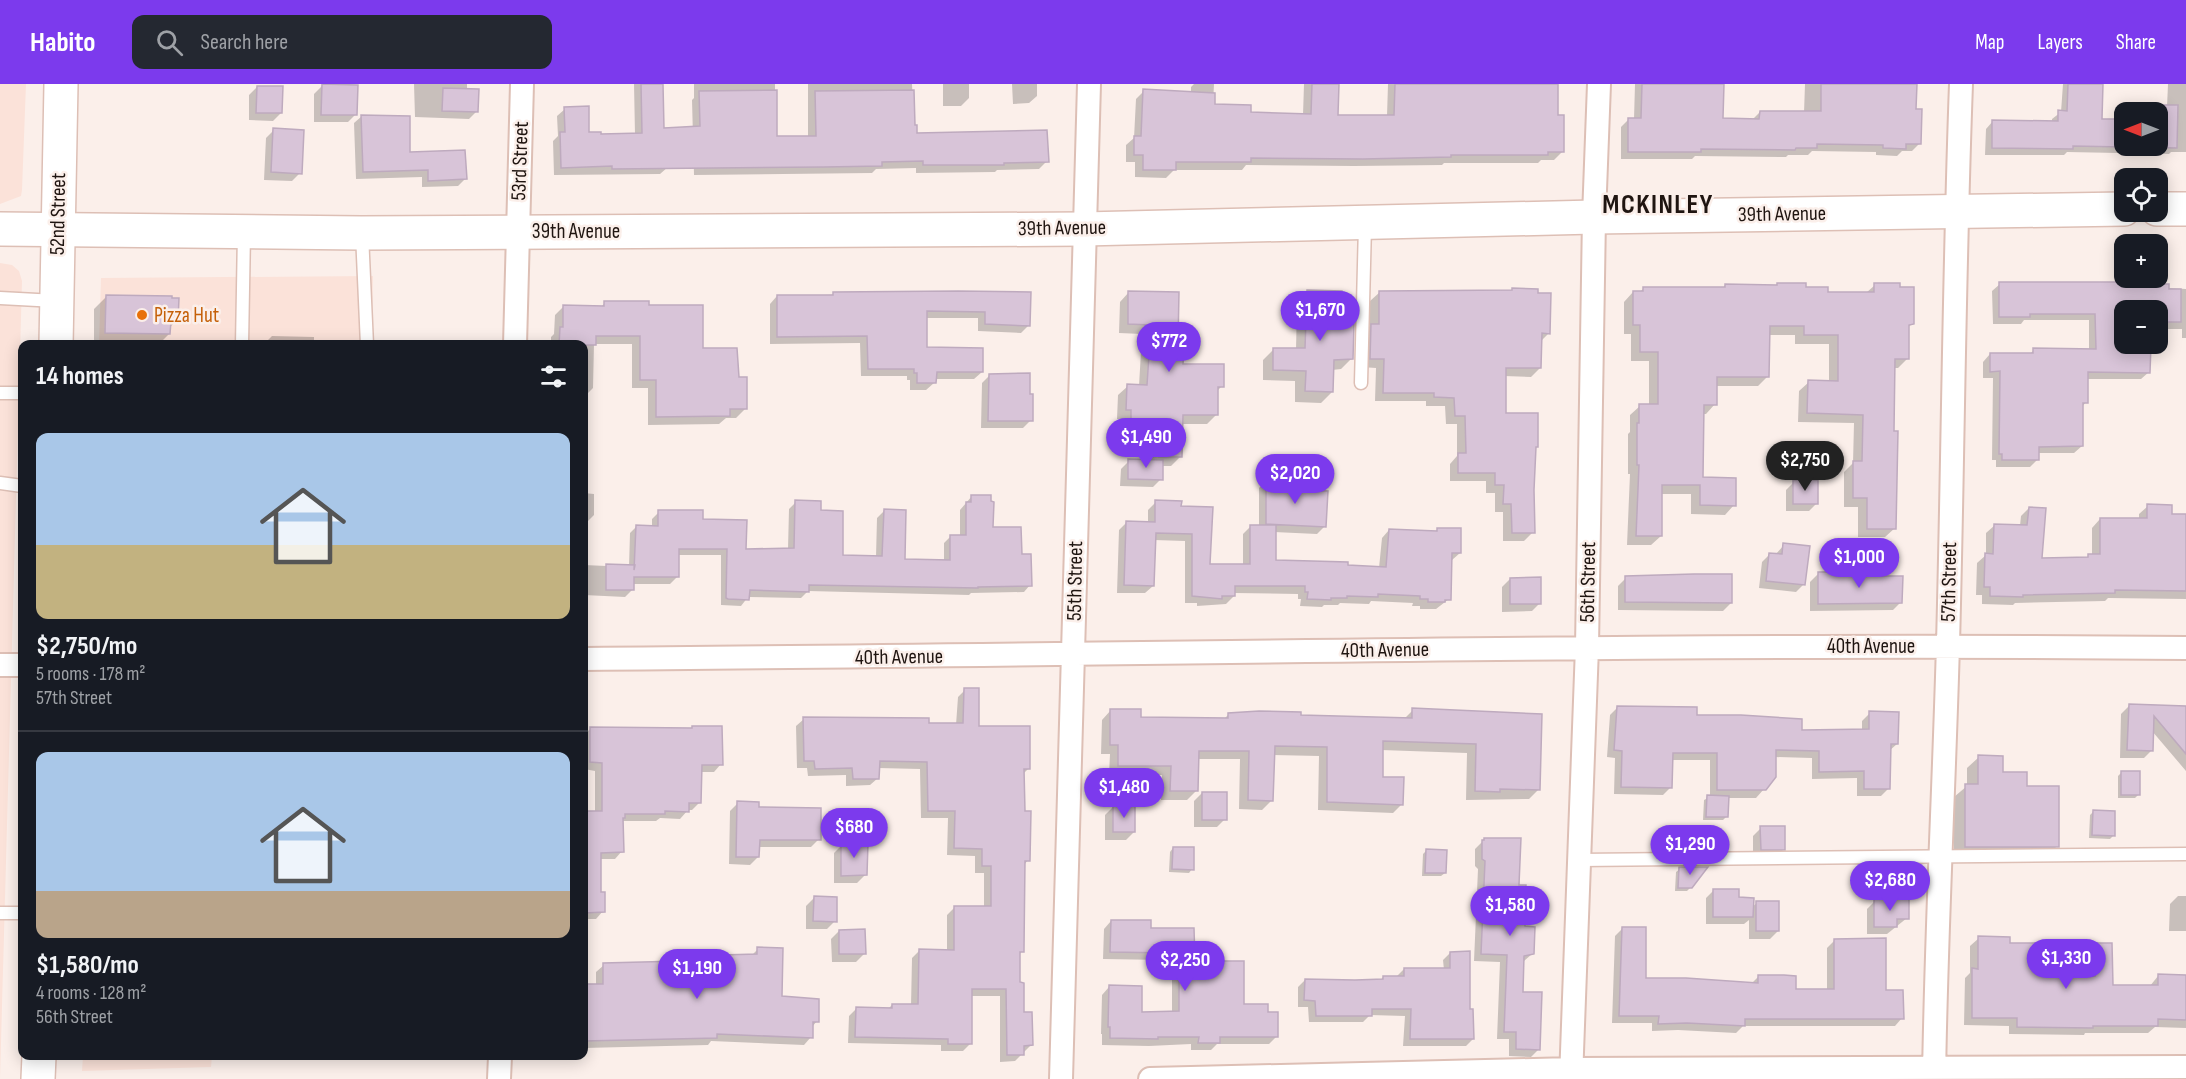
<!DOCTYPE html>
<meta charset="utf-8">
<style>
:root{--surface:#171b24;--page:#242831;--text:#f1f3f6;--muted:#9ea1a6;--line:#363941;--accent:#7c3aed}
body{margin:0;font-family:"Sofia Sans Condensed",sans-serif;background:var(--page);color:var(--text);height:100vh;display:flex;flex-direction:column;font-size:22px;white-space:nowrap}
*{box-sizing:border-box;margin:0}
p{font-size:20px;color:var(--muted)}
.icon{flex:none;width:33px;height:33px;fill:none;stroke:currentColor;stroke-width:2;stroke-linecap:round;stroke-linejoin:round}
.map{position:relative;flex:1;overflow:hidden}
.sheet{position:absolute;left:18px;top:256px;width:570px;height:720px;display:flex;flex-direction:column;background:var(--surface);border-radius:12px;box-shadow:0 3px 15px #0003}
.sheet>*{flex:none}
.needle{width:39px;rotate:270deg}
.buttons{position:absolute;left:2114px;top:18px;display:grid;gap:12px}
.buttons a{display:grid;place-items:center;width:54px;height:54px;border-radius:12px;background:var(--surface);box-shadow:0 3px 15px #0003;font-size:30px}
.price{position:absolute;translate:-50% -51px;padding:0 14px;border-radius:21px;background:var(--accent);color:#fff;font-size:20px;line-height:39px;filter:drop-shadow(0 2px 3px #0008)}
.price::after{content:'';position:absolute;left:50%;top:36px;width:18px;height:14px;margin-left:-9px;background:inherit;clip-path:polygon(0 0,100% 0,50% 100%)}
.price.selected{background:#222;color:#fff}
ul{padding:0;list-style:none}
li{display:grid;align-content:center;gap:12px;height:318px;padding:0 18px}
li+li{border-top:2px solid var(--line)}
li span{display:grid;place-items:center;height:186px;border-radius:12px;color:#555}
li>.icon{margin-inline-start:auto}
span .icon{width:108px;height:108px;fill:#fffc;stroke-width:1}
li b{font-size:26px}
h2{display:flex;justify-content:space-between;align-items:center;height:72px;padding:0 18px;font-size:26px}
header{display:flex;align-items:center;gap:36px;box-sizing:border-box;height:84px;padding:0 30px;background:var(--accent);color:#fff}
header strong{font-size:28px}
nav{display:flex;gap:33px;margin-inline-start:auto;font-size:21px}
.search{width:420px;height:54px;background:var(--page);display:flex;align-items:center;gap:15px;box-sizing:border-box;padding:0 21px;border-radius:12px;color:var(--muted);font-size:22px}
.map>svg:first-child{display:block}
.commercial{fill:#fbe2d9}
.shadow{fill:#0003}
.building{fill:#d8c4d8;stroke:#beaabe;stroke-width:1.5}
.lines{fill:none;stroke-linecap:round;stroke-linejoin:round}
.service-casing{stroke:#ddbfb5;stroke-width:15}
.minor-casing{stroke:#ddbfb5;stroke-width:26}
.secondary-casing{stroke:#ddbfb5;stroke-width:36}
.primary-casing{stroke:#ddbfb5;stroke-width:36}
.service{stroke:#fff;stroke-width:12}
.minor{stroke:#fff;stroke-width:22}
.secondary{stroke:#fff;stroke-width:33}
.primary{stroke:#fff;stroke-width:33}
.food-dot{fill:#e8710a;stroke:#fbefea;stroke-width:2}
.labels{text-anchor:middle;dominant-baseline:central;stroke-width:5;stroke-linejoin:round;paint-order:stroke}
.street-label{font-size:21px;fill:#1f1511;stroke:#fbefea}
.food-label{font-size:21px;fill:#c56008;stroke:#fbefea;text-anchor:start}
.district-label{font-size:27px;font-weight:bold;letter-spacing:1.5px;fill:#1f1511;stroke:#fbefea}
</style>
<header>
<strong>Habito</strong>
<div class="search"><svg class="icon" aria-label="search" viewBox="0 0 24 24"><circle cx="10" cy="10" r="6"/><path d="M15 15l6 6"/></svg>Search here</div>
<nav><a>Map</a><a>Layers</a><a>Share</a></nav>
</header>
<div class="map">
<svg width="2186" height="995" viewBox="0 0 2186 995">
<rect width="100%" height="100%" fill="#fbefea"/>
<path class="commercial" d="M0,0h26l-4,106 -1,6 -21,8z
M0,179l12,2 7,6 3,10 -22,798z
M373,192l-1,69h-273l2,-67z
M83,972h129l-1,11 -129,4z"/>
<path class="shadow" d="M414,0h53v6l10,21 -8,8 -54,-2z
M634,0h27l2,45 5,38 -8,7 -106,1 -1,-34 5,-5 -1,-20 8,-7 23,24 12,3 35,-1z
M694,0h81v54h33v-54h104l2,43 2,8 131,26 -8,8 -42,1 -2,2 -79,1v-5l-40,1 -4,4 -178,2 -2,-75 2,-2z
M943,0h26v14l-8,8h-18z
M1012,0h25v12l-8,7 -16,1z
M1194,0h20l-1,21 36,9 54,1 1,-31h34l-1,32h50l1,-32h169l-1,32 6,36 -8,8h-13l-3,3h-94l-2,2 -88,1 -108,-1 -4,5h-68l-8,8 -31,-1v-15h-9v-17l8,-7 2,-39 8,-8 47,2v-6z
M1635,0h87l-1,36h31l8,-8 44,1 1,-29h110v26l5,33 -8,8h-10l-5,5 -21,-1v-3l-64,-1 -4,4h-20l-2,2 -91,-1 -3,3h-71v-32l8,-8h5z
M2063,0h38v36h23v26h33v-34h-5l6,-5h9l1,-23h18v68h-15l-2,2 -102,-2 -3,3h-79l1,-26 7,-8 59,1v-3l9,-7z
M322,2l34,28 -8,8h-34v-28z
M257,3l24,26 -8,8 -24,-1v-25z
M362,32l47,38 56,25 -7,7 -36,1v-10l-66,2 -2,-56z
M274,46l26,43 -8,8 -28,-1 2,-42z
M2000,200l117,1 69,4v49h-4v-9h-25v-19h-33v34h25v28l-8,7h-55v23l-4,5v39l-8,7h-36v6l-8,8h-34v-7h-4l1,-82h-10v-16l7,-8h40l4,-4 55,1v-31h-65l-3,4h-28l-1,-33z
M1725,201h79v4l23,4h39l9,-8 37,39 -5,4v31l-9,9h-5l2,160 -10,9h-27v-30h-14v-35l9,-9 1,-40 -56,-1 1,-31 10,-9 20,1v-39h-34v-9h-27v41l-10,10h-43v18l-9,10h-4v65l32,26 -9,10 -34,-1v-20h-30v42l-10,9h-24l3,-71h-2v-40l2,-2v-17l10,-9h9v-45h-18v-27h-7v-32l9,-10h7l4,-4h79z
M958,208l71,33 -8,8 -43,-2v-13h-52v30l56,24 -8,7h-39l-1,4 -8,7h-16v-10h-3v-4h-46l-1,-33 -90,1v-40l7,-8z
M1129,208l48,52 5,22 40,20 -6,6v23l-9,9h-26l-1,33 -9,9h-10v13l-8,8 -33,-1 1,-17 8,-8h21v-31l-28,-1 1,-10h-6l1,-24 10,-9h11l3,-52 -23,-1 1,-31z
M1308,208l32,33 12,33 -11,11 -9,1v22l-11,11 -26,-1v-21l-32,-1v-20l11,-11 22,1 1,-47z
M1380,208l169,41 -9,9v26l-9,9 -27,-1v39l31,33 -2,84 -9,9h-21v-29h-8v-19h-9v-12h-36v-17l7,-8v-32h-11l-1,-18h-19v-5h-51l1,-33 -15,-1 1,-33 8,-8v-25z
M107,212l69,25 -7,7v6l-11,11h-64v-36z
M605,219l43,4 89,72 8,30 -9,9h-10l-7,6 -71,1v-37h-16v-44h-38l-1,44 -9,9v-52h-33v-8l3,-3 1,-19 9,-9 37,1z
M272,252l42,1v4l32,1v3h-93l4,-3h9z
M990,291l41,45 -8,8h-42l1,-45z
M1267,396l26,11 32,35 -8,8 -43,-2v29l105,7 3,-30 7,-8 45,3 4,-4 22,24 -8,7 -3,39 -13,10h-16v-3h-8l1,-3 -42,-2 -2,3 -29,-1 -2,2h-14l-2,2 -22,-1 1,-7h-3v-5l-64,-1v3l-8,8 -29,2v-3h-12v-62l-31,-1 -1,46 -8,7h-28l2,-63 7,-7h22v-13l8,-8 24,6 29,57h34v-31l8,-8h8v-38z
M1794,398l23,21 -8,8h-23v-21z
M584,409l10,1v21l-8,8h-2z
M972,412l20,33 28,27 10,29 -6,7 -53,1 -2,2 -161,-4 -7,7 -53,-1 -7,9 -20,-1v-50h-44v22l-7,7h-37l-1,6 -7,7 -41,-2v-30l45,2 1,-34 7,-7 15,1v-8l7,-7 43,9 43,29 43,-1 1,-40 7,-7 24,10 21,44 35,1 1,-39 7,-7 19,49 41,1v-18l7,-7h9v-26z
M2148,422l21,47h17v46l-78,-1 -3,3 -90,2 -2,2 -31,-1v-9h-6l1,-32 9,-8v-22l9,-8 25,1 1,-10 8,-8 12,51 45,-1 6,-2v-28l8,-9 39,1v-6z
M1784,461l20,39 -8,8 -37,-4 3,-26 8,-8 5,1z
M1818,490l44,4 39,24 -8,8 -83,1v-29z
M1626,494l105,25 -8,8 -105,-1v-24z
M1510,495l30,24 -8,8 -30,1v-25z
M965,606l13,38 51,40 -6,6 5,86 -4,5 -2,86 -3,4 -1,29 4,30 9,31 -16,16 -15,1v-66h-30l1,47 -8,8h-22v-6l-93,-2 1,-27 7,-7h32l4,-4 19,1 1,-48 7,-7h28v-36l7,-7 30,-1v-34h-9v-17l-28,-1 1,-37h-27l-1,-49 -42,-1v10l-8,7 -24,1v-11l-38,1 -1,-8h-10l-1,-42 8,-7 152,6 2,-28z
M2129,622l57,1v64l-34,-40v19l-8,8h-24l1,-44z
M1618,623l182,24 62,-1v-9l8,-8 27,31 -8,7v37l-8,8h-24v-18l-45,1v-21l-37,-1 -11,32 -8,9h-29l-1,19 -3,3h-20l1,-20 6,-3v-37h-39v27l-8,8 -49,-1 1,-36 -8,-1 3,-42z
M1111,626l28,9h85l5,-5 175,5 9,-9 127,6 -2,74 -9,9 -63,1 1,-47 -86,-3v28l21,26 -9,9 -75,-3 1,-54 -46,-1 -1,45 -10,10 -23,-1 1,-50h-43v31l-10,10h-26l1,-25h-53l1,-21h-9l1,-34z
M591,644l130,36 -7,8h-14v30l-8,8h-4l-8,9 -20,-1 -4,3h-34v30l-7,8h-15v35l3,17 -7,8h-10v9l-2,3v-118h11v-42l-11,-2v-34z
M1979,673l46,30 32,59 -11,12h-92v-61l13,-11v-18z
M2122,688l16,23 -3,3h-17v-22z
M1202,709l23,26 -8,8h-23v-26z
M738,719l20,6 61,30 -8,8h-53v10l-8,8 -21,-1 1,-53z
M1113,723l21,25 -8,8h-21v-25z
M2093,728l21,23 -4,4 -21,-1 1,-23z
M1761,744l23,21 -8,8h-23v-21z
M1682,752l37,14 -3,3 -39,1 1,-15z
M1485,755l33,47 6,42 8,26 -9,8 -1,31 17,56 -8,8 -22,-1v-17h-12l3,-77 -26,-1 4,-92 -3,-3v-17z
M842,761l24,29 -9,9h-23v-30z
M1173,764l19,21 -3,4 -20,-1 1,-20z
M1427,766l18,23 -4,3h-19l1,-22z
M1680,785l11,18 -4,4h-12l1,-19z
M1713,807l25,8 14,8 5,-4 21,28 -8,8h-21v-19l-5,4h-38v-26z
M2178,812h8v35h-17l1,-27z
M814,814l21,23 -8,8h-21v-23z
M1875,817l32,17 -20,16h-20v-25z
M1111,837l39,9 43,32 49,43 25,9 10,22 -8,8h-52l-6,6h-20v-6l-42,2 -47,-1v-11h-1l1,-39 7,-8 31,26h32v-43h-8v-10l-61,-1 1,-30z
M1623,844l21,51 107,5 8,-8 35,14h33v-42l8,-8 49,51 18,27 -7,8h-152l-7,7 -58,-3 -26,1v-8h-40l3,-87z
M839,847l25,23 -8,8h-24l-1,-23z
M1979,854l29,6 49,33h31v-25l8,-8 16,42h38l8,-10 28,1v51l-31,-1 -7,6h-63l-1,2 -75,-1v-8l-45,-1 1,-47 5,-5v-27z
M758,865l23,49 36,23 -5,6 -1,10 -7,8 -93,-4 -3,4 -124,3v-63h12v-13l8,-7 113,-4 5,-5h29z
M1450,869l18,57 5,29 -7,7h-63l2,-30 -35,-1 -7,7h-54l-1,-15h-10v-20l7,-7 75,1 3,-4 14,-1 7,-7 40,1 -1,-10z"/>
<path class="building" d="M322,0l36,1 -1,30h-36z
M641,0h22l1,44 36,-2 -1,-35 78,-1v46h39l-1,-45 99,-1 1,35h2v8l130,-3 2,32 -45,1v2h-81v-4l-41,1v4l-58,1 -212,2v-3l-51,2 -1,-36h5l-1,-25 25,-1v26h12v2l41,-1z
M1312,0h27l-1,31h56l1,-31h163v31h6v37h-16v3h-97v2l-88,2 -112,-1v4h-75v8h-33v-15h-9v-19h7l2,-47 72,4v11l36,1v7l60,2z
M1642,0h82l-1,34 36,1 1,-8h61v-27h96l-1,25h6l-1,35h-15v5l-23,-1v-3l-66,-1v4h-21l-1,2 -94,-1v3h-73v-34h13z
M2068,0h35l-1,35h22v27h33v-41h21l-1,43 -104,-2v3l-81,-1v-28l66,1v-11l9,1z
M257,2h26l-1,27h-26z
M443,4l36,1 -1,23 -36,-1z
M361,31l49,1v36l55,-2 2,29 -39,2v-11l-65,2z
M273,44l31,2 -2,44 -31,-2z
M1999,198h119v2h51v5h12v33h-24v-12h-33v34h27l-1,29 -62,-1v31h-5v43l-44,1v13h-37v-6h-3l1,-83 -10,1v-19h43v-5l63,1 -1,-35h-65v3h-31z
M1777,199h29v4h22v5h46v-9h26v4h14v37l-5,1v34h-14l-1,72h4l-2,98h-29v-31h-14v-37h9l1,-46 -56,-2 1,-33 30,1v-46h-34v-9h-34l-1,51h-52v28h-13l-1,72 33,1v28l-36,-1v-20h-38v51h-26l3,-71h-2v-42h2v-19h19v-52h-18v-27h-7v-34h10v-4h82v-3l52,1z
M1512,204l26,1v4h13l-1,41 -8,-1 -1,35h-35v45h32v34h-2l-2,43 1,43h-23l-1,-29h-8l1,-19h-9v-12h-37v-20h8l-1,-37h-10l-1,-18 -20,-1v-4h-51l1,-34h-14l1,-35h8v-33l133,-1z
M1307,206l35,1v33h12l-1,35 -19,1 -1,32 -28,-1 1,-20 -33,-1v-22h32z
M958,207l73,1 -1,34 -45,-2v-12l-58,-1v36l56,1v24h-46l-1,11h-19v-10h-3v-4h-46l-1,-33 -90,1v-42h56v-3z
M1128,207l51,1 -1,50 6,1 -1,21h41v23h-6v28h-35l-1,42h-23v-36h-28v-11h-5l1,-26 20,1 4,-60 -23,-1z
M106,211l66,1v2h7l-1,23h-7l-1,13 -65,-1z
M604,217h45v4h54v43h34l2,29h8v32h-17v7l-74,1v-37h-16v-44h-44v9h-37l1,-18h3v-22l41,1z
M1030,289v21h3v27h-45l1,-47z
M1128,375l35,1v20l-35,-1z
M1295,394v12l33,1 -2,36 -60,-3v-45z
M1793,396h25v24h-25z
M971,411h20v6l3,1 -1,25h28l1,27h9l1,32 -54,1v1l-169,-3v7l-59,-2 -1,10 -21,-1 -2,-1 1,-49h-48v28h-45v13h-28v-26l29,1 -1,5 2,-45 22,1v-16h45v9l44,1 -1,29 48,-1 1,-48 26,1v9l22,1v44l39,1 2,-47 22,1 -1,49 45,1v-25h16v-33h5z
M1155,416l27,1 -1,5 32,1 -3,57h40v-39h26v35l72,2v3l38,2 3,-38 48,2v-3h24v25h-9l-1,47h-6v2h-17v-3h-8v-3l-42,-2v3l-31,-1v2h-16v2l-24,-1 1,-7h-3v-6h-70v10h-13v3l-30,-3v-62l-36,-1 -2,53 -30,-1 2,-64 29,1z
M2147,420l25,1v9h14v77l-71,-1v3l-92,2v2l-33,-1v-9h-6l1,-34 8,1 1,-30 33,1 2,-18 17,1 -4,50 46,-1v-3h12v-36h47z
M1783,459l27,3 -5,39 -39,-4 3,-28 13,1z
M1818,488h46v4h39l-1,27 -84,1z
M1694,490h38v29l-107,-1v-26z
M1541,493v27h-31v-26z
M964,604h15v38h51v43h-6l1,42h6l-1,50h-5l-1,87v4h-4v30l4,1v29h8l1,33 -9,1v9h-17l-1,-66h-34v55h-24v-5l-93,-2 1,-30 36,1v-4h26l1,-55 35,1v-44h37v-40h-9v-17l-28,-1 1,-37h-27l-1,-49 -47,-1 -1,18h-26l-1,-11 -37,1 -1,-8h-10l-1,-44 126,1v5h34z
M2129,620l57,2v48l-32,-38 -1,35 -26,-1z
M1617,622l80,1v8h44l61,4v11l67,-1v-18l30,1 -1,32h-7l-1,45h-26v-18l-45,1v-21l-43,-1v27l-10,13h-49v-37h-44l-1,35 -51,-1 1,-36 -8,-1z
M1412,624l130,6 -2,76 -40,-1v3l-25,-1 1,-47 -93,-3v36h21l-1,28 -76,-3v-55l-52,-1 -2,55 -25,-1 1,-49h-50l-1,40h-28l1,-25h-53v-21h-8v-36h31v8l87,1v-5l31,-2 42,1v3l111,3z
M692,642h30l1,39h-21l-1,38h-12v9l-24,-1v3h-40v4h-2l1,34 -23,1v39h4v20l-21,1v-102h18v-48l-12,-1v-35l102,1z
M1978,671l25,1v16h24v14h32v61h-94v-63h13z
M2121,687h19v24h-19z
M1202,708h25v28h-25z
M1707,711l22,1 -1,21h-22z
M737,717l22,1v5l62,1v32h-61l-1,17h-23z
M1135,721v27h-22v-26z
M2093,726l22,1v25l-23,-1z
M1760,742h25v24h-24z
M1681,750l20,1 20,15 -41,1z
M1484,754h37l-2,47h7l-1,41 10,1 -1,27 -10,2 -1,36h19l-2,58 -24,-1v-17h-12l3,-77 -26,-1 4,-93 -3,-2v-19h2z
M868,759l-1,32 -26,1v-32z
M1173,763h21v23l-22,-1z
M1426,765l21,1 -1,23h-21z
M1679,783h29l-16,21h-14z
M1713,805h26v8l15,1 -1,19h-40z
M814,812l23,1v25l-24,-1z
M1874,815h35v20h-12v8h-23z
M1756,817h23v30h-23z
M1111,836h40v8h43l1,33h49v43h24v8h10v25h-58v6h-22l1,-6h-41v2l-48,-1v-11h-2l1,-42 33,1v26l37,-1v-48h-8v-10l-61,-1z
M1622,843h24v51h40l72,5v-8h26l12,1v13h38v-50l52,-1v52h17l1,29h-159v7l-58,-3 -29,1 1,-8h-40z
M865,845l1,25h-27v-24z
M1978,852l32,1v6h48l1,33h36v-33h17l1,42h45v-11l28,1v45l-28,-1v7h-65v2l-76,-1v-9h-45v-50l6,1z
M757,863l26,1 -1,48 37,3v23h-6v16l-96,-4v4l-133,3v-57h19v-21l118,-3v-5l36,-1z
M1470,867v58h3l1,30h-64l1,-30h-39v7h-56l-1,-15 -11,-1 1,-21 50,1 28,-1v-3h21v-8h46v-16z"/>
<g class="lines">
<defs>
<path id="service" d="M362,150l5,111
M0,214l56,3
M242,261l2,-113
M1361,299l4,-158
M0,309h22
M0,399l22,3
M1579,776l607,-6
M0,829h22"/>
<path id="minor" d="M515,261l7,-261
M584,575c534,-4 1068,-16 1602,-11
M0,581h22
M499,995l1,-23
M1061,995l28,-995
M1150,995l422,-10 614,-2
M1571,995l16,-432 7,-430 5,-133
M1934,995c2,-145 10,-290 14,-435 5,-187 6,-373 13,-560"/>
<path id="secondary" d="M2157,125h29
M0,145l361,4 723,-4 510,-12 530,-8"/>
<path id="primary" d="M56,261l5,-261
M38,995l1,-23"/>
</defs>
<use href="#service" class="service-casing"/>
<use href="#minor" class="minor-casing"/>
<use href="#secondary" class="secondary-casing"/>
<use href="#primary" class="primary-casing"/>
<use href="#service" class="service"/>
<use href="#minor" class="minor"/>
<use href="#secondary" class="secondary"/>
<use href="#primary" class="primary"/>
</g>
<circle class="food-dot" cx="142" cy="231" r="6"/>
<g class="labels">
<g class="street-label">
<text transform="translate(520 77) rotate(-88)">53rd Street</text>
<text transform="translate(58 130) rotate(-89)">52nd Street</text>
<text transform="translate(1782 130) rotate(-1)">39th Avenue</text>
<text transform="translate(1062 144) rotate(-1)">39th Avenue</text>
<text x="576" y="147">39th Avenue</text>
<text transform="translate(1075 497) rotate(-89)">55th Street</text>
<text transform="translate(1588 498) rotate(-89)">56th Street</text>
<text transform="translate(1949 498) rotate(-89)">57th Street</text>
<text x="1871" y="562">40th Avenue</text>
<text transform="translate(1385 566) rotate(-1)">40th Avenue</text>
<text transform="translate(899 573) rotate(-1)">40th Avenue</text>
</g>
<g class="food-label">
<text x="154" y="231">Pizza Hut</text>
</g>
<g class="district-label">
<text x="1658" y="121">MCKINLEY</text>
</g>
</g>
</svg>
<div class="buttons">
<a><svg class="needle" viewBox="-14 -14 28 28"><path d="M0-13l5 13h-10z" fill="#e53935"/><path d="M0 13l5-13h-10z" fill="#9ea1a6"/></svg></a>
<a><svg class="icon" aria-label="locate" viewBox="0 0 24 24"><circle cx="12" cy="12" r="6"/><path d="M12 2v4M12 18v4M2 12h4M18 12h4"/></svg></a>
<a>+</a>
<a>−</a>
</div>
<b class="price" style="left:1320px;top:258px">$1,670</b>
<b class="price" style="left:1169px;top:289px">$772</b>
<b class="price" style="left:1146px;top:385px">$1,490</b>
<b class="price selected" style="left:1805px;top:408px">$2,750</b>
<b class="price" style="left:1295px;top:421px">$2,020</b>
<b class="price" style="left:1859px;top:505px">$1,000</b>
<b class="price" style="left:1124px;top:735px">$1,480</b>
<b class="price" style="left:854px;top:775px">$680</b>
<b class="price" style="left:1690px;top:792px">$1,290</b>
<b class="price" style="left:1890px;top:828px">$2,680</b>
<b class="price" style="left:1510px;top:853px">$1,580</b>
<b class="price" style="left:2066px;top:906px">$1,330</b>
<b class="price" style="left:1185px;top:908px">$2,250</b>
<b class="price" style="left:697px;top:916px">$1,190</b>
<section class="sheet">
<h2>14 homes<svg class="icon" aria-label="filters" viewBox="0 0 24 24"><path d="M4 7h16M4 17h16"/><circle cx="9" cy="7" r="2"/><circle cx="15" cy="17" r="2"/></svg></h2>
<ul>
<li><span style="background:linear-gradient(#a9c7e8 60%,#c2b280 0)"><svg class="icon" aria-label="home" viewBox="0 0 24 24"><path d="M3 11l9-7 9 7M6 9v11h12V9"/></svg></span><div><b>$2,750/mo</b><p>5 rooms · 178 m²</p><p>57th Street</p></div></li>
<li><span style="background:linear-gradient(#a9c7e8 75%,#b9a48a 0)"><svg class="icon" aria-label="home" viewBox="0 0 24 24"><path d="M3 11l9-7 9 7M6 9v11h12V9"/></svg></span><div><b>$1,580/mo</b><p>4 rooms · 128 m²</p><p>56th Street</p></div></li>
</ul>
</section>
</div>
